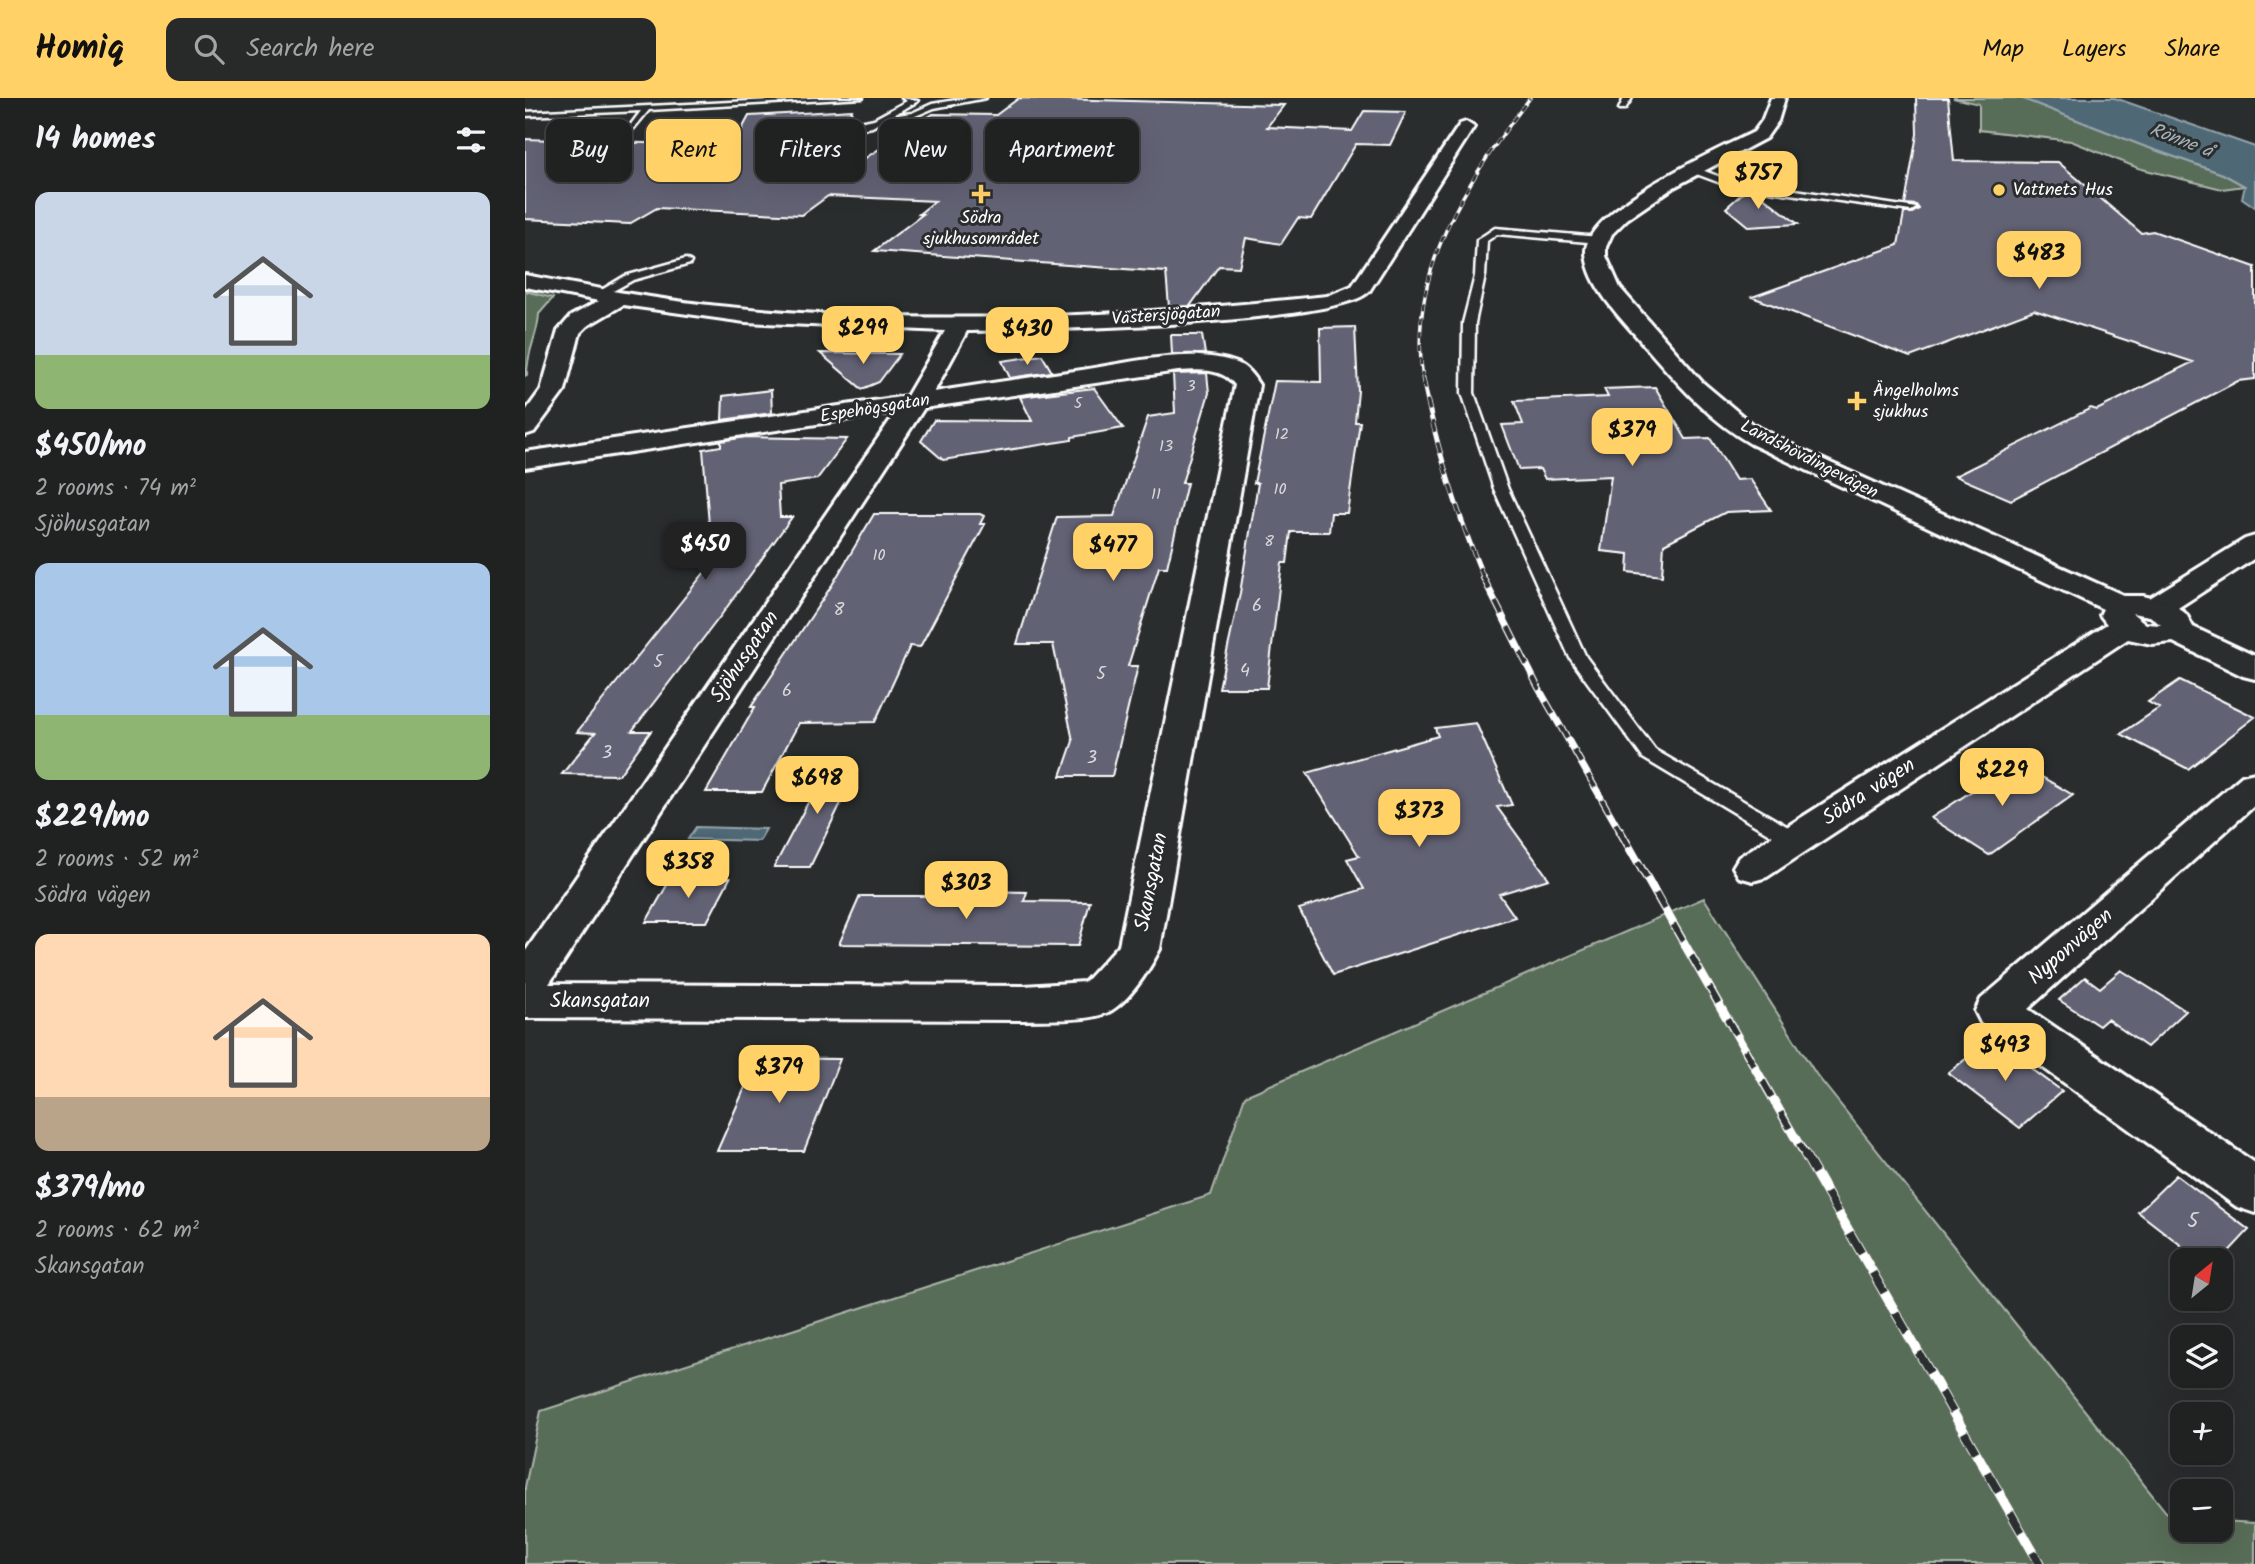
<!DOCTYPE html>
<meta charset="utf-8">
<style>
:root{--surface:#202222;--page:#282a2a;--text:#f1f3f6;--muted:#a2a4a5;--line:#3d3f40;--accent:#ffd166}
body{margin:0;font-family:Kalam,sans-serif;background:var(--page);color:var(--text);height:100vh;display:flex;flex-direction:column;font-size:26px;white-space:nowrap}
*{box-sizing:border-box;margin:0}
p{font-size:23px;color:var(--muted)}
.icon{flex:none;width:38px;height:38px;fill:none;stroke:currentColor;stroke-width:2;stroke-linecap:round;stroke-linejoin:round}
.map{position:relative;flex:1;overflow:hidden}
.drawer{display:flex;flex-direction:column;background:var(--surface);width:525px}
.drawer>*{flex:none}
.guide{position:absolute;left:21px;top:21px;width:665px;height:63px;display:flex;gap:14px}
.needle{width:46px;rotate:30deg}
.fabs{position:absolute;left:1645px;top:1150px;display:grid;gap:14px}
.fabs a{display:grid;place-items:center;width:63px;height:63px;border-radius:14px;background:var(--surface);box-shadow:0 7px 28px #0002,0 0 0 2px var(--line);font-size:35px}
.price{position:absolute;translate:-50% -60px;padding:0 16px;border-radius:14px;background:var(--accent);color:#111;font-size:23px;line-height:46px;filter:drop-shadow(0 2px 4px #0008)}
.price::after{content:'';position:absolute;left:50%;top:42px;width:21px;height:16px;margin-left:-10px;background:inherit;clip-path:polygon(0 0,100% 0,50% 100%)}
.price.on{background:#222;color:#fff}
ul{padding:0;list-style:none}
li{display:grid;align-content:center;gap:14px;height:371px;padding:0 35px}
li span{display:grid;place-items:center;height:217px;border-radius:14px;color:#555}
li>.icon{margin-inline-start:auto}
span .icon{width:126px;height:126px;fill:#fffc;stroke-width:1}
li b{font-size:30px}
h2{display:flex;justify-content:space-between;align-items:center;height:84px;padding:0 35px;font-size:30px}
.tag{padding:0 24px;border-radius:14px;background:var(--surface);box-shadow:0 7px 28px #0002,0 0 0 2px var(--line);font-size:24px;line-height:63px}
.tag.on{background:var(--accent);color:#111}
header{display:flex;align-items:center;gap:42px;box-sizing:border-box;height:98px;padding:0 35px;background:var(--accent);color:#111}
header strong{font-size:33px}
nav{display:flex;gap:38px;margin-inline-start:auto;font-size:24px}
.search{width:490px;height:63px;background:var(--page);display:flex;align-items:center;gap:18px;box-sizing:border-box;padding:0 24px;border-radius:14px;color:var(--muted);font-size:26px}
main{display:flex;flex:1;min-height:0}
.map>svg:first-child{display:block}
.green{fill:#596d58;stroke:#acb6ac;stroke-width:2}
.water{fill:#4f6874;stroke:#95a4ac;stroke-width:2}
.building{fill:#626274;stroke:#fff;stroke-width:2}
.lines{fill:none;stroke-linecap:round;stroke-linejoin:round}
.service-casing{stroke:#fff;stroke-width:5}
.minor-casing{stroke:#fff;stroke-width:6}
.tertiary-casing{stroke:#fff;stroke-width:6}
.service{fill:#2a2d2e;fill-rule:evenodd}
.minor{fill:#2a2d2e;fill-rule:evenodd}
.tertiary{fill:#2a2d2e;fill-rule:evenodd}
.rail-far4-casing{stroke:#fff;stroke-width:3.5}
.rail-far3-casing{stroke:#fff;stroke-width:5}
.rail-far2-casing{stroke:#fff;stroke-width:7}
.rail-far1-casing{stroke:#fff;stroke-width:9}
.rail-casing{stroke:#fff;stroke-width:10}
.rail-far4{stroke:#2a2d2e;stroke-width:2.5;stroke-dasharray:7;stroke-linecap:butt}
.rail-far3{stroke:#2a2d2e;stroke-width:3.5;stroke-dasharray:11;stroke-linecap:butt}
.rail-far2{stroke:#2a2d2e;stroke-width:4.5;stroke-dasharray:14;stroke-linecap:butt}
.rail-far1{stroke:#2a2d2e;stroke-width:6;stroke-dasharray:18;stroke-linecap:butt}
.rail{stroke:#2a2d2e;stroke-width:8;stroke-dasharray:23;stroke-linecap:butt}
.poi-dot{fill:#ffd166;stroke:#2a2d2e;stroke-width:2.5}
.labels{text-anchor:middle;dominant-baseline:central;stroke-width:6;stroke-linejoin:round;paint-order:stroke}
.far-number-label{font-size:16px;fill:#d8d8dc}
.far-poi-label{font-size:18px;fill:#fff;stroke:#2a2d2e;text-anchor:start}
.far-street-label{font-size:18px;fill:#fff;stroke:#2a2d2e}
.number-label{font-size:18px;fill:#d8d8dc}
.far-water-label{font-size:19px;font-style:italic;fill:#a7b4ba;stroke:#2a2d2e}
.street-label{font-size:21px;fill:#fff;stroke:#2a2d2e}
.near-number-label{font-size:21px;fill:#d8d8dc}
</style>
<header>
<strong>Homiq</strong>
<div class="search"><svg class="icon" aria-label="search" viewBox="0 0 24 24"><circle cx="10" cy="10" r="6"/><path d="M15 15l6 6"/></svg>Search here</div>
<nav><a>Map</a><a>Layers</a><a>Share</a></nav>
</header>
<main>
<section class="drawer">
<h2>14 homes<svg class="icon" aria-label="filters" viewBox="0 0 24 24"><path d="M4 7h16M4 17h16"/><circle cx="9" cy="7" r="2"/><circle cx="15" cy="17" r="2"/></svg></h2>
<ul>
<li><span style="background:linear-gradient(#c9d6e8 75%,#8fb573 0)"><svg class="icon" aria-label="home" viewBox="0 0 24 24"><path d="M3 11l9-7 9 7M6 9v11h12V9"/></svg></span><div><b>$450/mo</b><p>2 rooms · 74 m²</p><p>Sjöhusgatan</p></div></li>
<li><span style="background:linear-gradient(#a9c7e8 70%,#8fb573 0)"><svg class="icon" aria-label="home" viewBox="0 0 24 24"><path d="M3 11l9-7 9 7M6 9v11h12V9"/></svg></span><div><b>$229/mo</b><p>2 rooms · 52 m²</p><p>Södra vägen</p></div></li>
<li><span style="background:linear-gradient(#ffd9b3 75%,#b9a48a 0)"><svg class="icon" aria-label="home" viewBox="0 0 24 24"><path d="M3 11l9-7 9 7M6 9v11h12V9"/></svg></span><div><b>$379/mo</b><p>2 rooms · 62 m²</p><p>Skansgatan</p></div></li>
</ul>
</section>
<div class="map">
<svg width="1730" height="1466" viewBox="0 0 1730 1466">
<rect width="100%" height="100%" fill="#2a2d2e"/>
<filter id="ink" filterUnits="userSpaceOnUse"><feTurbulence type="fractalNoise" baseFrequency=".0143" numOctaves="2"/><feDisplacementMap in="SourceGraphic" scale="14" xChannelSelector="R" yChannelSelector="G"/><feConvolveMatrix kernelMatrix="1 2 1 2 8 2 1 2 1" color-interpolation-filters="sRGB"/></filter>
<g filter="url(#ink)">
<path class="green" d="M1428,0h68l120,47 82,29 22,12 -23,3 -84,-21 -67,-27 -92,-11v-26z
M0,193l28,7 -14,16c-1,22 -12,35 -12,61l-2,1z
M1179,800l112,176 354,443 12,1v12h39v-9l34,2v41h-1730v-77l16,-76 670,-216 34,-99z"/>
<path class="water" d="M1496,0h94l140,49v60l-13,-9 3,-12 -22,-12 -82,-29z
M171,729l70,2 -7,12 -71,-2z"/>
<path class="building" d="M494,0l265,7 -17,22 85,4 12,-20 42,1 -16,33 -34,-1 -45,75 -13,-1 -17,26 -35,-6 -7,29 -20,-1 -29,40 -21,1 -3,-35 -292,-21 49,-37h-4l16,-13 -107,-5 -26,19 -145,-7 -28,16 -104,-5v-80l208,7 16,-30 103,-6 -4,12 -4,1 1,7 4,1 -16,48 100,-65 63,1z
M1391,0h32l6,63 104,1 83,71 12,-2 102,36v112l-17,2 -227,119 -56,-24 136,-68 6,2 96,-48 -159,-52 -124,47 -158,-60 146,-52 6,-32h8l7,-4 -3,-4 -11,-1 12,-70z
M1221,92l11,2 41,32 -49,3 -23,-19z
M830,229l3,64 -3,31h5l-13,91h-16l-2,19h-38l-4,31h-5l-15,125h-48l21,-95 18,-110h-4l21,-102 46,1 -1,-54z
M646,237h31l3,19h-33z
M295,255l80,1 -21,28 -17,7z
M517,257l10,17 -42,6 -8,-17z
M682,275l2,20 -27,90h5l-20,84h-8l-31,99h10l-26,110h-51l12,-35 -20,-97h-36l40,-127 57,-1 34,-99 27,-4 -2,-39z
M1130,289l31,52 24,-1 26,42 14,-1 21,31 -45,2 -62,32 -2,32 -34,-4 1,-18 -28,-3 10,-75 -66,3 -5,-10 -21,1 -17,-45 21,-1 -9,-23 94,-4 -4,-8z
M569,290l29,40 -51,9v3l-129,20 -22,-19 13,-21 98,1 -12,-24z
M246,292l1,23 -50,7 1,-24z
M221,339l101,2 -30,40 -39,6 2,32h12l-70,97 -90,117h19l-32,44 -57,-1 33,-41 -18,-1 135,-169 -9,-114 18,-3v-5z
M349,416h106l4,2 -4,8h5l-65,123 -10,-1 -35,76 -76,1 -37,69h-56l49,-85h-4l81,-122z
M1655,582l75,37 -67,52 -67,-35 38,-26 -11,-6z
M951,625l36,82 -15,2 52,72 -50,15 16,23 -182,58 -34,-66 65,-20 -17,-30 12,-3 -52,-83 131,-37 -3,-8z
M307,659l25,13 -47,97h-36z
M1491,664l57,33 -84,60 -58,-37z
M146,780h59l-23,44h-61z
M458,793l44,1 -3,9 66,1 -12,44 -239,-2 21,-48h121z
M1596,872l65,41 -39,36 -40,-28 -8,7 -40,-26 26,-23 15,11z
M1466,941l71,52 -42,37 -72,-55z
M233,960l82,1 -36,92h-87z
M1651,1077l73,55 -28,30h-21l-62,-48z"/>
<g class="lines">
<defs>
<path id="service" d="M288,0h50l-214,12 -19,23 -4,-2 15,-20 -116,5v-4z
M377,0l16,3 -46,26 -19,4 -7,-6 28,-6 33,-18z
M443,0h18l-52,10 -21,9 -16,-2 15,-2 20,-9z
M1099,0h8l-7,11h-6z
M1169,69l34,13 188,28 -5,3 -185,-26 -35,-13z
M970,130l104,9 5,3 -5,3 -102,-9 -10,7 -2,35 -10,47 -1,70 34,96 78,168 69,93 147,85 3,5 -3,5h-14l-145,-87 -73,-100 -76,-169 -32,-96 1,-70 12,-47 2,-36z
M161,161l5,3 -1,2 -57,16 -29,16 -9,-2 30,-18z"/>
<path id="minor" d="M941,24l8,5 -104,163c-24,35 -346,40 -403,41l-33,61c49,-8 99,-15 148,-22 46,-7 111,-24 155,-7 10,4 16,13 22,22l-99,564c-11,21 -28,48 -48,61 -17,12 -66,9 -88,10l-499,-2v-66l371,-540 -371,56v-16l382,-56 38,-65 -200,-9 -122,-17 -36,21 -7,7 -15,57 -31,42 -9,3v-23l16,-22 17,-59 13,-15 28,-15 -74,-14v-12c65,12 127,24 193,31 203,21 407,11 609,-10l25,-10 108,-162zM653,273c20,-1 44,-4 57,14l-116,560 -34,37 -61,4 -475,-2 375,-576z
M1730,438v22l-88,57 -11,2 -11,-2 -5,-7 5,-7 100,-62z
M1601,518l11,3 5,7 -5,7 -370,244 -14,4 -14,-4 -6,-10 6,-10 376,-238z
M1730,675v32l-227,204 227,154v50l-18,-6 -256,-184 -6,-12 6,-12 261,-223z"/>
<path id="tertiary" d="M1246,0h14l-7,23 -12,17 -92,49 -47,32 -15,15 -6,13v9l14,32 82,94 50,42 52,27 321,145h18l29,7 14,11 7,13 62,29v23l-12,-3 -70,-34 -21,2 -29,-6 -13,-10 -10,-13 3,-6 -352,-165c-46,-27 -77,-65 -112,-105 -20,-23 -51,-54 -53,-86 -2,-44 133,-104 168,-121l8,-11zM1607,515l18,3 11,9 -15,-1z"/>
</defs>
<use href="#service" class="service-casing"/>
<use href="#minor" class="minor-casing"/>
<use href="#tertiary" class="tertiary-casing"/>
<use href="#service" class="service"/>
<use href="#minor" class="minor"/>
<use href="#tertiary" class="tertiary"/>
<defs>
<path id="rail-far4" d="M898,281c-17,-107 45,-201 107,-281"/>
<path id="rail-far3" d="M898,280c13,70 34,135 61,201"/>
<path id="rail-far2" d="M958,479l55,110 83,146"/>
<path id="rail-far1" d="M1095,733l185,324"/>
<path id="rail" d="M1279,1055l236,411"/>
</defs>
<use href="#rail-far4" class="rail-far4-casing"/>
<use href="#rail-far3" class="rail-far3-casing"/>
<use href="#rail-far2" class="rail-far2-casing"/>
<use href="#rail-far1" class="rail-far1-casing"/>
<use href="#rail" class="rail-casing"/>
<use href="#rail-far4" class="rail-far4"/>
<use href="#rail-far3" class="rail-far3"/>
<use href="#rail-far2" class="rail-far2"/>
<use href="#rail-far1" class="rail-far1"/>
<use href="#rail" class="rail"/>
</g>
</g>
<g class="poi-dot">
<circle cx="1474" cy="92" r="7"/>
<path d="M452.5 85.5h7v7h7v7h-7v7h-7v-7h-7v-7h7z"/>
<path d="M1328.5 292.5h7v7h7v7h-7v7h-7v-7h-7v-7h7z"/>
</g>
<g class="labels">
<g class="far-number-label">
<text x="666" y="288">3</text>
<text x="553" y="305">5</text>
<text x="757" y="336">12</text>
<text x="641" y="348">13</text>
<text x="755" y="391">10</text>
<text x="631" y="396">11</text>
<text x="744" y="443">8</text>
<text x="354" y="457">10</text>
</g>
<g class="far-poi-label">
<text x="1488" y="92">Vattnets Hus</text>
<text x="456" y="120" text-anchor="middle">Södra<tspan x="456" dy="21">sjukhusområdet</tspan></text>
<text x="1348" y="293">Ängelholms<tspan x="1348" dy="21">sjukhus</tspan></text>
</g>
<g class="far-street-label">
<text transform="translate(641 218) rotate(-4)">Västersjögatan</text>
<text transform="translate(350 311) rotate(-9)">Espehögsgatan</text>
<text transform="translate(1284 362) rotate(27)">Landshövdingevägen</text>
</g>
<g class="number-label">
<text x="732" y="508">6</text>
<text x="314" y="512">8</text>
<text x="133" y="564">5</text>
<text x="720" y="573">4</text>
<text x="576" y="576">5</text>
<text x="262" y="593">6</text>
<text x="82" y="655">3</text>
<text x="567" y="660">3</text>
</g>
<g class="far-water-label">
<text transform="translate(1656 43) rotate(21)">Rönne å</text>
</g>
<g class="street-label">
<text transform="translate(220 559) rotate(-56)">Sjöhusgatan</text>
<text transform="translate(1344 694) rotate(-33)">Södra vägen</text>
<text transform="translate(627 784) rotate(-79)">Skansgatan</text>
<text transform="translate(1546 849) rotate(-41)">Nyponvägen</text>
<text x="75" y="903">Skansgatan</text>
</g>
<g class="near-number-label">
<text x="1668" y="1123">5</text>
</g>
</g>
</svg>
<div class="fabs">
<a><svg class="needle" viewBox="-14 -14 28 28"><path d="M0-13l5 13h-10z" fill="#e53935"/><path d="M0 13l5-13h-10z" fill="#a2a4a5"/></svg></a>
<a><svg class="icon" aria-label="layers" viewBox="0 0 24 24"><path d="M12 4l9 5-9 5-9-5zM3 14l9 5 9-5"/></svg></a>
<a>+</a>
<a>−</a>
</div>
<b class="price" style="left:1233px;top:113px">$757</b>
<b class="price" style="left:1514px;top:193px">$483</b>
<b class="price" style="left:338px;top:268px">$299</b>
<b class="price" style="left:502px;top:269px">$430</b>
<b class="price" style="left:1107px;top:370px">$379</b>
<b class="price on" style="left:180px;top:484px">$450</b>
<b class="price" style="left:588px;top:485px">$477</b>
<b class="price" style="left:1477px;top:710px">$229</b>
<b class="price" style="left:292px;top:718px">$698</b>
<b class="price" style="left:894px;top:751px">$373</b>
<b class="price" style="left:163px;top:802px">$358</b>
<b class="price" style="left:441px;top:823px">$303</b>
<b class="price" style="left:1480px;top:985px">$493</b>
<b class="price" style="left:254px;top:1007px">$379</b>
<div class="guide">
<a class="tag">Buy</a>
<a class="tag on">Rent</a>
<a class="tag">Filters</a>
<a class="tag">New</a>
<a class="tag">Apartment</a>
</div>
</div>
</main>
